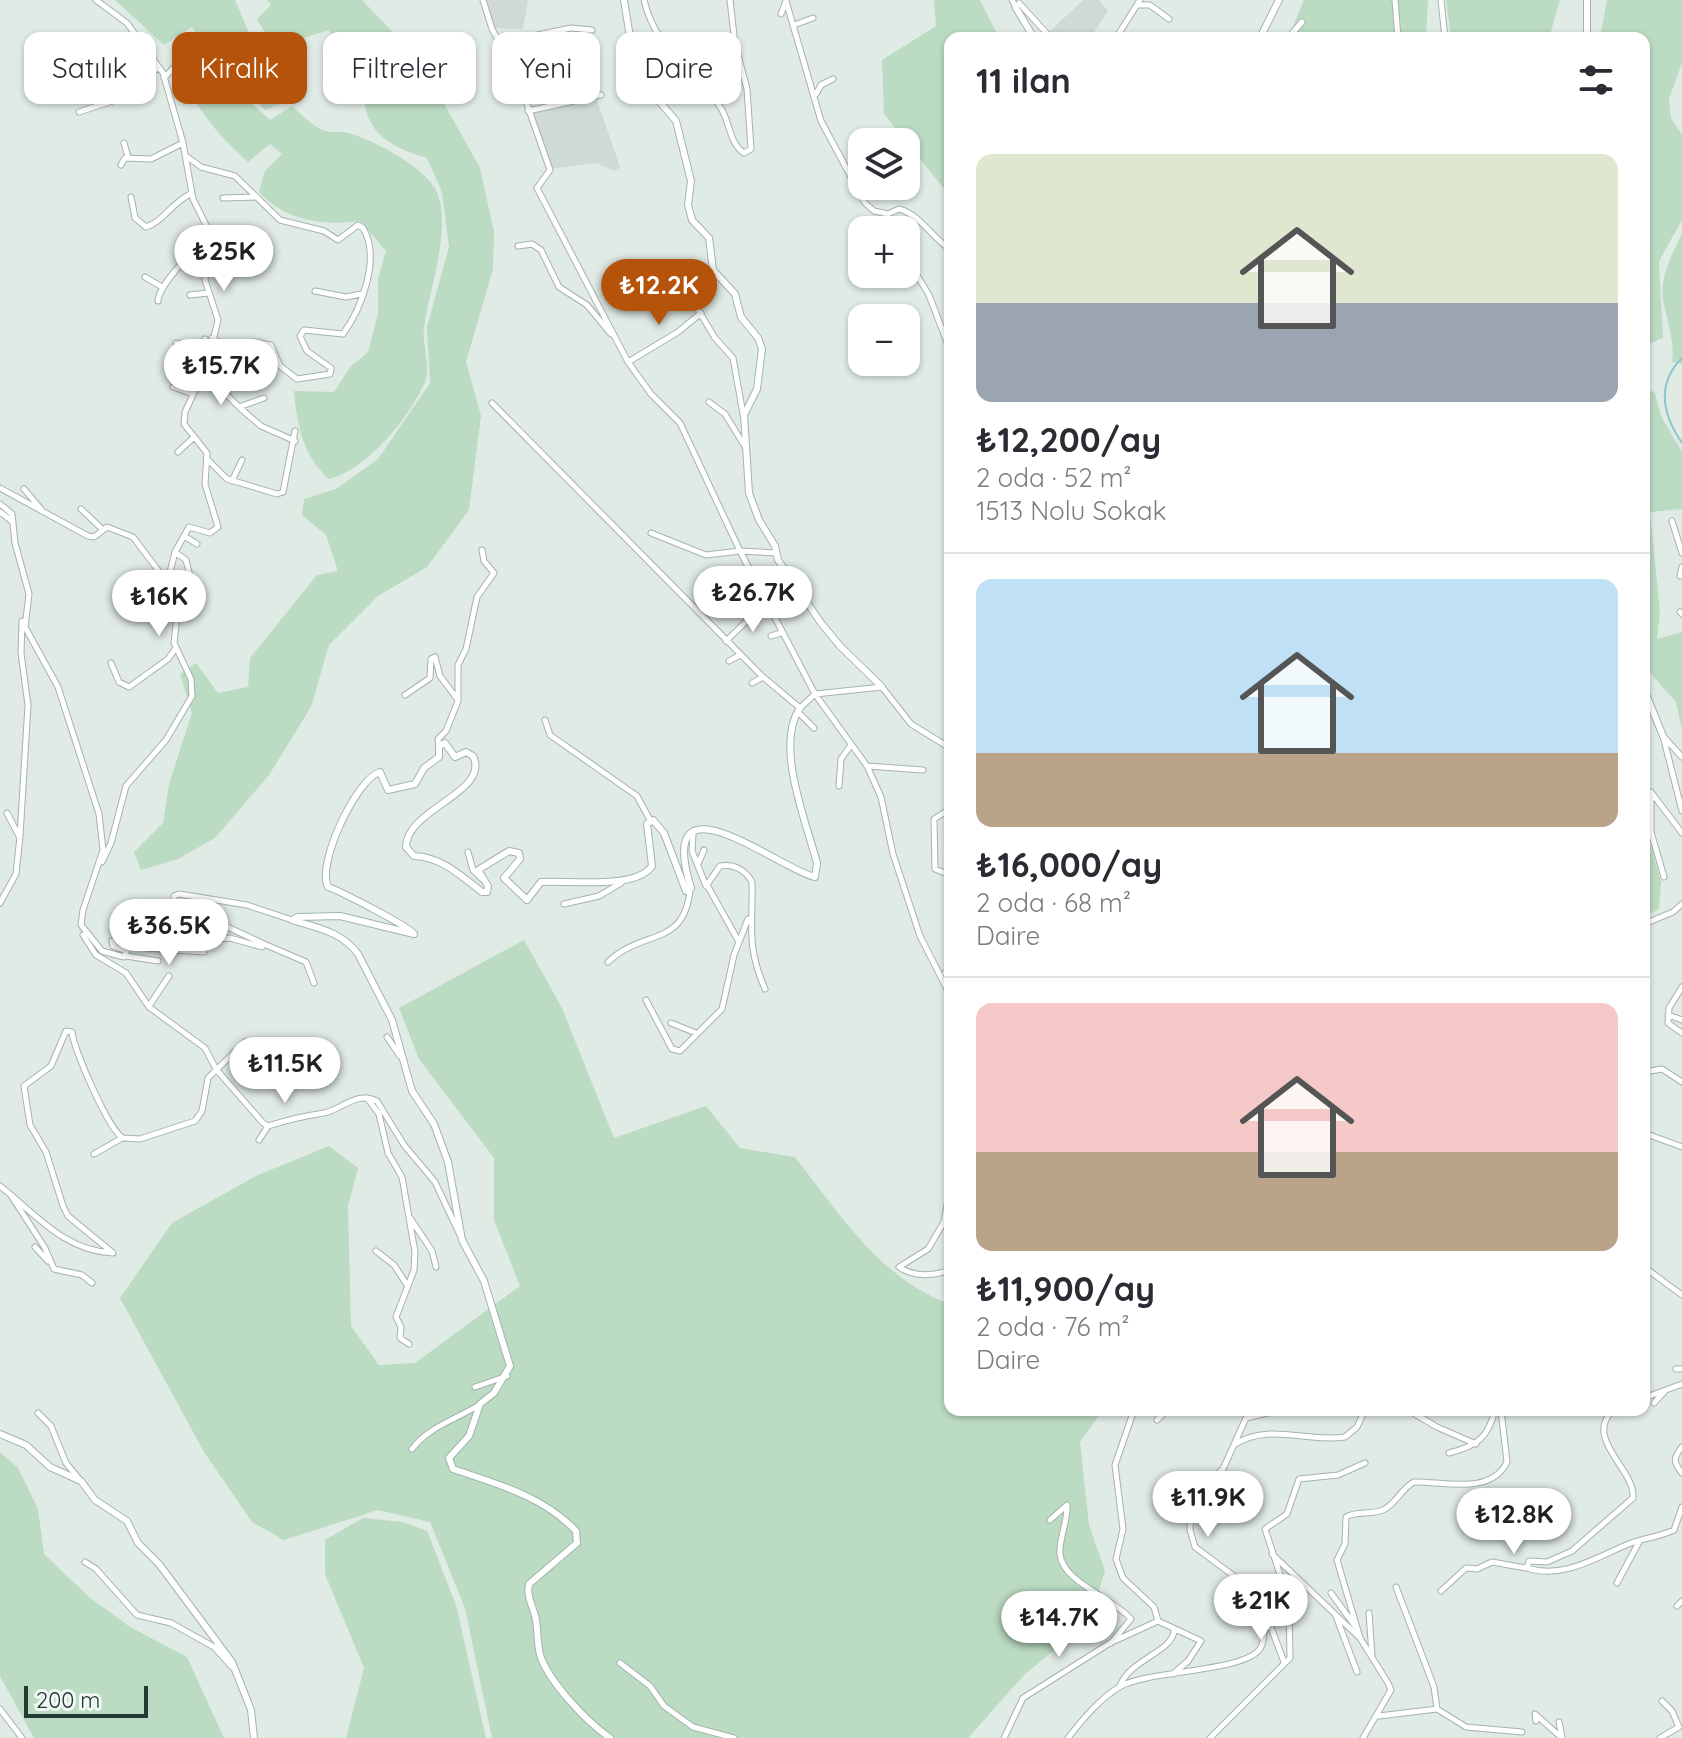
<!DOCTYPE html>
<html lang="tr">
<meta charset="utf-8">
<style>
:root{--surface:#fff;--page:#f2f2f3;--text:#2b2b33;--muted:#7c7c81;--line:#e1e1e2;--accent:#b45309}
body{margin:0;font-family:Quicksand,sans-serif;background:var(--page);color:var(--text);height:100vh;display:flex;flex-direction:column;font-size:30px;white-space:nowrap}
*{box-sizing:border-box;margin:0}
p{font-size:26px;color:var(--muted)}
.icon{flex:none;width:44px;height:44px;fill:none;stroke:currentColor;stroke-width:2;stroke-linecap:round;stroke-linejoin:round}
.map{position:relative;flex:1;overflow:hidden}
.panel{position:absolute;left:944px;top:32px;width:706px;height:1384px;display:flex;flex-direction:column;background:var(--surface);border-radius:16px;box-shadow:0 2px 6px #0004}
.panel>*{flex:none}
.hud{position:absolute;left:24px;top:32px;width:760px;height:72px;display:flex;gap:16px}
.fabs{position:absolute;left:848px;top:128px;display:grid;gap:16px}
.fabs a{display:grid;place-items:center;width:72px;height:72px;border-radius:16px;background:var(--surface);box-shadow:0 2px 6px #0004;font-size:40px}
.scale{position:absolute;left:24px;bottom:20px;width:124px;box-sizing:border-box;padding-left:8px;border:4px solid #223b33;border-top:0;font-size:22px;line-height:28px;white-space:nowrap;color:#223b33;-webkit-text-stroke:6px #f1f7f4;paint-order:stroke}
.price{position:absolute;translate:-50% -68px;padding:0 18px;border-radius:28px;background:#fff;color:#222;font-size:26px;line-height:52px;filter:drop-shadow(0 2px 4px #0008)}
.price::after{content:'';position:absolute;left:50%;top:48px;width:24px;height:18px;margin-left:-12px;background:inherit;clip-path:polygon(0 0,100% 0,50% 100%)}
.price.selected{background:var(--accent);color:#fff}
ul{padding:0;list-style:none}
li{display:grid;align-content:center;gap:16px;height:424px;padding:0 32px}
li+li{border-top:2px solid var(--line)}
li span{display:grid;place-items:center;height:248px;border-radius:16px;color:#555}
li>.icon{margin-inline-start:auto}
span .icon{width:144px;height:144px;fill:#fffc;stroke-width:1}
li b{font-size:34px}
h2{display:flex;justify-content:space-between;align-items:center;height:96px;padding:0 32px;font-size:34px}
.chip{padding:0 28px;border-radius:16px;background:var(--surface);box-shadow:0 2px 6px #0004;font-size:28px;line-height:72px}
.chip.selected{background:var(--accent);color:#fff}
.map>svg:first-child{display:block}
.built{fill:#cfdad5}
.green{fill:#bbdbc2}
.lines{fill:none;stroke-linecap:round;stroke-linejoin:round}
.stream{stroke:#8bc7ce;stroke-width:2}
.street-casing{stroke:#a4b3ad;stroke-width:7}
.secondary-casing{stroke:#a0b6ad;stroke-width:8}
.street{stroke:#fff;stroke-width:5}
.secondary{stroke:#fff;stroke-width:6}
</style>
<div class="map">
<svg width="1682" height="1738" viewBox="0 0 1682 1738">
<rect width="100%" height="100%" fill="#e1ebe6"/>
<path class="built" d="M484,0h44l-5,29 -30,-1z
M1083,0h16l9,11 -18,27h-38l-5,-4z
M596,97l24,70 -5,4 -19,-8 -46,6 -18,-58z"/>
<path class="green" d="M115,0h120l20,47 -18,43 33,30 22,-14c9,8 22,22 34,25 6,2 12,0 18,1 27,6 72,31 88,52 25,32 -4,108 -8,144 -2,16 7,39 1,54 -16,36 -58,88 -96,97 -26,-23 -32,-54 -35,-88l40,1 16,-25 18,-15 10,-38v-35l8,-28 -26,-30c-38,5 -74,0 -101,-29l6,-21 17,-17 -12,-10 -22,18c-20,-17 -60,-59 -61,-86 0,-14 9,-22 17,-32l-12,-17 -28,18z
M267,0h95l59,62 59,106 14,64 -1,37 -27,93 15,54 -12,94 -42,57 -49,29 -49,49 -18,62 -42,68 -54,63 -37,21 -37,11 -7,-18 29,-29 6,-39 23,-71 -12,-39 16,-11 22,30 30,-6 2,-29 67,-83 21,-4 -12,-36 -24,-20 2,-16 32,-10 42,-30 52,-76 -3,-56 22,-80 -7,-55 -15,-34c-48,-14 -70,-34 -61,-87l-21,-8 -16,-33 -31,10c-11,23 -4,39 -13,62l-20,8 -18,-17 11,-20 8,-39 -9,-15 14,-14z
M934,0h46l19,38h-49v158l-66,-82 -2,-54 54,-34z
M1304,0h124l-2,38h-138z
M1446,0h114l-11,38h-98z
M1607,0h75v63l-13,36 2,19 11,17v85l-23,41 4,77 -15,6 -4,18v-324h-44z
M1682,234v130l-10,-2c3,-21 -5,-42 -9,-62 -3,-24 9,-46 19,-66z
M1644,387l11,6 6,23 21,36v57l-32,3 10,101 -3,26 25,-7v98l-6,-28 -32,-36z
M1644,823l17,59 -2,27 -15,8z
M524,940l38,68 52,130 92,-32 34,42 55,9c44,56 85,122 155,147v106h153l-23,32 9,83 16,46 -16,50 -65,54 -56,63h-476l-27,-130 -35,-86 -52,-12 -94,30 -32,-18 -48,-70 -84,-154 52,-75 86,-48 71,-29 29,22 -10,38 3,120 28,39 36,-2 105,-77 -26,-66v-62l-75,-99 -20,-51z
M0,1452l18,16 20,41 6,45 45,43 41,30 57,30 37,81h-190l-34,-62z
M363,1518l40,4 24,9 29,74 30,133h-140l18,-70 -39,-94v-34z"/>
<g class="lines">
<path class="stream" d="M1682,358c-27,27 -19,57 0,85"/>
<defs>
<path id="street" d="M96,0l31,23 36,50 20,70 10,56 16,32 -4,49 13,40 -10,42 -23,50 -1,12 23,29 -2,31 13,43 -8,6 -21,-6 -14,25 -7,28
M483,0l9,29 23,41 35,100 -13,18 91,174 23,32 29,29 60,128 75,143 -15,14 -37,-31 -271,-274
M644,0c12,53 54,70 78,110 8,14 8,34 22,43l7,-4 -4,-60 -12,-45 -5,-44
M1012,0l4,8
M1395,0l3,38
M1441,0l4,38
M1019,3l32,35
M1138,5h12l19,14
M781,14l5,-13 35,120 44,82 9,8 14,3
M794,25l19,-7
M1116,38l24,-38
M1288,38l14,-16
M499,43l72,-15 21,2
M164,78l17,-18
M124,79l27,-20
M816,94l5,-9 12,-6
M528,111l73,-16
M79,112l46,-15 13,-16 20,-13
M124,143l4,14
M186,156l15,11 34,9 45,44 44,11 14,9 20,-15 5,3c18,29 -1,80 -20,106l-39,-4 -4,6 7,15 24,17 -1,6 -33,5 -17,-13 -9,-21 -17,-3 -28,4 -14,-8
M121,165l4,-7 26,1 32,-16
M131,197l4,21 11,9c17,-5 25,-24 46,-34
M223,198l32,-1
M888,214l11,-5c22,6 32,28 51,40
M888,214l4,16
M209,231l12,-1
M518,246l14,-2 9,6 18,37 28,18 24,29
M906,257l23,38 21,55
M668,273l7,16 22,19 18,30 18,20 10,56
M145,277l17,10
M315,291l31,6 15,-3
M190,295l18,-2
M158,301c0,-13 33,-53 48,-55
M205,339l-5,10 10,8
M176,343l24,6
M211,355l9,33 19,19 25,-9
M628,362l50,-30 23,-19
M173,387l20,7
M221,388l16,-3
M709,402l16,12 19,31
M240,408l21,18 34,15
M178,452l15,-14
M208,460l19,19 50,15 6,-2 12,-61
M232,481l10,-21
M0,488l88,48 6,1 13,-10 26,10 46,61 -5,45 17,36 1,17 -26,44 -40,46 -15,57 -9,19
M24,489l17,20
M0,504l12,10 3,29 14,51 -4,33 33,60 41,127 4,36 -20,60 -2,15 21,26 22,6 3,-6 -14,-5 -1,-5 29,5 89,-8 32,9 2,-3 -90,-42v-6l5,-2 68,11 45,15
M81,509l21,20
M0,512l13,10
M1672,521l10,32
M651,533l55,22 34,-4 36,2
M184,536l13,8
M175,552l11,8 6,24
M1680,576l2,-9
M179,598l8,1
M1680,612l2,2
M771,636l10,-3
M726,641l26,-25 17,-7
M729,661l11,-6
M111,663l8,19 10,5 39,-28 8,-11
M752,683l11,-6
M405,695l25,-17 1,-19 4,-2 5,19 18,24
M798,712l16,16
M545,720l5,15 87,61 13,24
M1663,736l19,75
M1663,736l19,21
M439,746l-1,-7 8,-8 12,-30v-36l8,-16 11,-52 17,-24 -10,-12 -2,-11
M950,748l-39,-24 -29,-37 -67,7 52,72 14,31 12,57 27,82 30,59
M868,766l55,4
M839,786l2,-27 10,-14
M950,809l-16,10 1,50 15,6
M7,813l12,23
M693,834l-1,17 14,35 14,-20c14,-2 25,4 32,16 1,45 -6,63 13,107
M468,852l5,18 8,8
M698,864l6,-14
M1664,877l-13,-45v-40l31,41
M707,885l32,57
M0,903l16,-29 4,-38 8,-131 -7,-52 1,-32
M564,904l35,-8 22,-13
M1644,924l29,-12 9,-8
M83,935l13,20 30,18 23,34 56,41 11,21 47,54 5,3c19,-6 36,-10 56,-13 19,-4 32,-22 53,-12l27,44 31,37 25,53
M264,944l42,18 8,21
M146,948l58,4
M126,956l32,5
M608,962c36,-34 75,-14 82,-71
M945,973h5
M1682,987l-13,21 -1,15 14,10
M646,1000l26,49 8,2 42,-42 12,-54 14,-36
M149,1006l20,-30
M1668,1015l14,5
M671,1023l25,10
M387,1037l13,19
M1644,1072l18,-3 20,13
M367,1098l12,16 9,39 14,24 13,75 -1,18 -18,47 5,10 -1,11 9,6
M1644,1133l38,14
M259,1140l9,-14
M94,1154l28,-16
M0,1186c36,28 64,65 113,67l-45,-37 -5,-10 -17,-54 -16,-27 -6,-39 27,-20 15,-35 6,1c1,16 37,99 51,106l17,1 55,-18 7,-10 6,-33 37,-36
M950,1189l-6,33 -16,27 -29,18c15,10 34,9 51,3
M12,1197l33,51 9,21 28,6 10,8
M410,1218l22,33 4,16
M35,1247l13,14
M376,1251l18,14 13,20
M1644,1267l38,28
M1676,1369h6
M475,1387l32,-11
M1644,1398l38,-14
M1654,1403l11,-12
M1134,1410l-19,55 8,64 -7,30 7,19 31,29 4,14 43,20 -13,20 -15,13
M1280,1410l-34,8 -23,51 -31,27 -2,34 5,17 59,44 9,15 21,56
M1408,1410l29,17 39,17
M1613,1410c-30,29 23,60 20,88l-61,53 -25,11 -18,-1 -2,7c37,12 71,-12 104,-25 14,-5 28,-6 43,-13l8,-23
M38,1413l13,13 15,37 14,17
M1157,1420l10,-10
M1234,1445c34,-23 73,-2 111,-8l12,-10 8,-17
M1682,1447c-9,11 -9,15 0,26
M412,1449c16,-22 45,-30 67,-44
M1449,1453c28,-7 39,-15 46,-43
M1050,1520l17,-15c1,16 -8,32 -7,49 2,28 52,43 71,65l-20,24
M1272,1554l88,84 28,45 3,7 -28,48
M85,1562l11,7 41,46 34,8 43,24 18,20
M1617,1583l22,-41
M1396,1587l38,100 3,22
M1441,1591l25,-23 11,1 15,-7 34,6
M1331,1593l24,33
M1677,1606l5,-5
M1369,1613l3,42
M1336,1616l21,56
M1360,1638l-23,-78 8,-16 1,-27c11,-7 26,-1 39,-8 12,-7 17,-21 29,-27 28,-1 77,14 93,-20l-6,-52
M620,1663l30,23 14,20 29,21 41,11
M1120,1686c9,-26 52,-34 54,-55
M0,1709l22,29
M1379,1716l58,-7 29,18 56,5
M1536,1721l-1,-7 27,24
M1559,1722l3,15
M1004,1738l19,-40 87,-55 48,-22
M1068,1738c15,-19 32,-40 53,-52 29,-16 128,-14 140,-39 4,-7 3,-22 5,-30
M1210,1738l80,-80 -1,-56 -24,-73 22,-15 12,-35 39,-4 27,-12
M1660,1738l19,-11 -7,-16 -10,-10"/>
<path id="secondary" d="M624,0l12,74 40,47 15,60 -3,24 4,15 17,18 4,32 22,24 6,23 17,21 4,11 -5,40 -13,26 5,78 10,27 16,26 3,14 43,63 19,23 42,41
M1587,0v38
M1016,8l18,30
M1260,38l19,-38
M1644,689l19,47
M292,920l6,-3 42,-1 74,18c-2,-6 -74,-43 -86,-47 -12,-23 29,-109 52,-115l8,18 27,-6 9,-16 15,-11v-11l6,-3 10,14 11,-5 7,4c18,36 -67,53 -67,91l8,9c28,1 47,20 68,36h5l1,-6 -10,-16 31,-19 10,2 1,6 -16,19 23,22 14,-18c28,-2 95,8 111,-16l-5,-42 6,-4 11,13 22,58 5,-3c-38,-122 91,-17 124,-11l2,-14c-10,-39 -43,-118 -17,-155
M292,920c25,8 49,11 66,34l34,66 20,71 22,33 14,38 14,78 22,41 26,85 -16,27 -14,11 -11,32 -20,22 4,11c44,15 90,27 123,62l1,12 -48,41c-3,13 5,24 7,36 2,13 1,26 5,38 11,27 45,63 69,80
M0,1434l26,11 24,22 31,14 14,19 32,21 11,22 21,21 73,98 19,48 3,28"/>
</defs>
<use href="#street" class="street-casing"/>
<use href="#secondary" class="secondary-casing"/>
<use href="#street" class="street"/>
<use href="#secondary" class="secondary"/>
</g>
</svg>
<div class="fabs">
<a><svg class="icon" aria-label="layers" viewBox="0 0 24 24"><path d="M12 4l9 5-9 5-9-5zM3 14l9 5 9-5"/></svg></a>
<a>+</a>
<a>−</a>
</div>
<div class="scale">200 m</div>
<b class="price" style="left:224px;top:293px">₺25K</b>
<b class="price selected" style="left:659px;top:327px">₺12.2K</b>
<b class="price" style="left:221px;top:407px">₺15.7K</b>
<b class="price" style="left:753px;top:634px">₺26.7K</b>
<b class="price" style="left:159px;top:638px">₺16K</b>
<b class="price" style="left:169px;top:967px">₺36.5K</b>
<b class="price" style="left:285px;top:1105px">₺11.5K</b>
<b class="price" style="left:1208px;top:1539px">₺11.9K</b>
<b class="price" style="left:1514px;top:1556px">₺12.8K</b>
<b class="price" style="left:1261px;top:1642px">₺21K</b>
<b class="price" style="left:1059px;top:1659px">₺14.7K</b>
<div class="hud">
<a class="chip">Satılık</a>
<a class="chip selected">Kiralık</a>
<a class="chip">Filtreler</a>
<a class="chip">Yeni</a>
<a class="chip">Daire</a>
</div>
<section class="panel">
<h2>11 ilan<svg class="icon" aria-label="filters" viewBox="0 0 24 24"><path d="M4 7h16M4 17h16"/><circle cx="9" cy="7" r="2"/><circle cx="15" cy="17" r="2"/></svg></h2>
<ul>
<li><span style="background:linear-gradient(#dfe7d0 60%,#9aa5b1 0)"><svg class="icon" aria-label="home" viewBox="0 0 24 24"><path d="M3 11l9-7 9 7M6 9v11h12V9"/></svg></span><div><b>₺12,200/ay</b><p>2 oda · 52 m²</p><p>1513 Nolu Sokak</p></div></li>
<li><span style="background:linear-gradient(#bfe0f5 70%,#b9a48a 0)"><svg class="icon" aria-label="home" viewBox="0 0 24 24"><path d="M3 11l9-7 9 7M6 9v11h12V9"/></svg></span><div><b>₺16,000/ay</b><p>2 oda · 68 m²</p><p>Daire</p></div></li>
<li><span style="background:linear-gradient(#f6c9c9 60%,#b9a48a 0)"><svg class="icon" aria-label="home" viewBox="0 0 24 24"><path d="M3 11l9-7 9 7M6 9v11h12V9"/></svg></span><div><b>₺11,900/ay</b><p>2 oda · 76 m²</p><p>Daire</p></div></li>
</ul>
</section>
</div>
